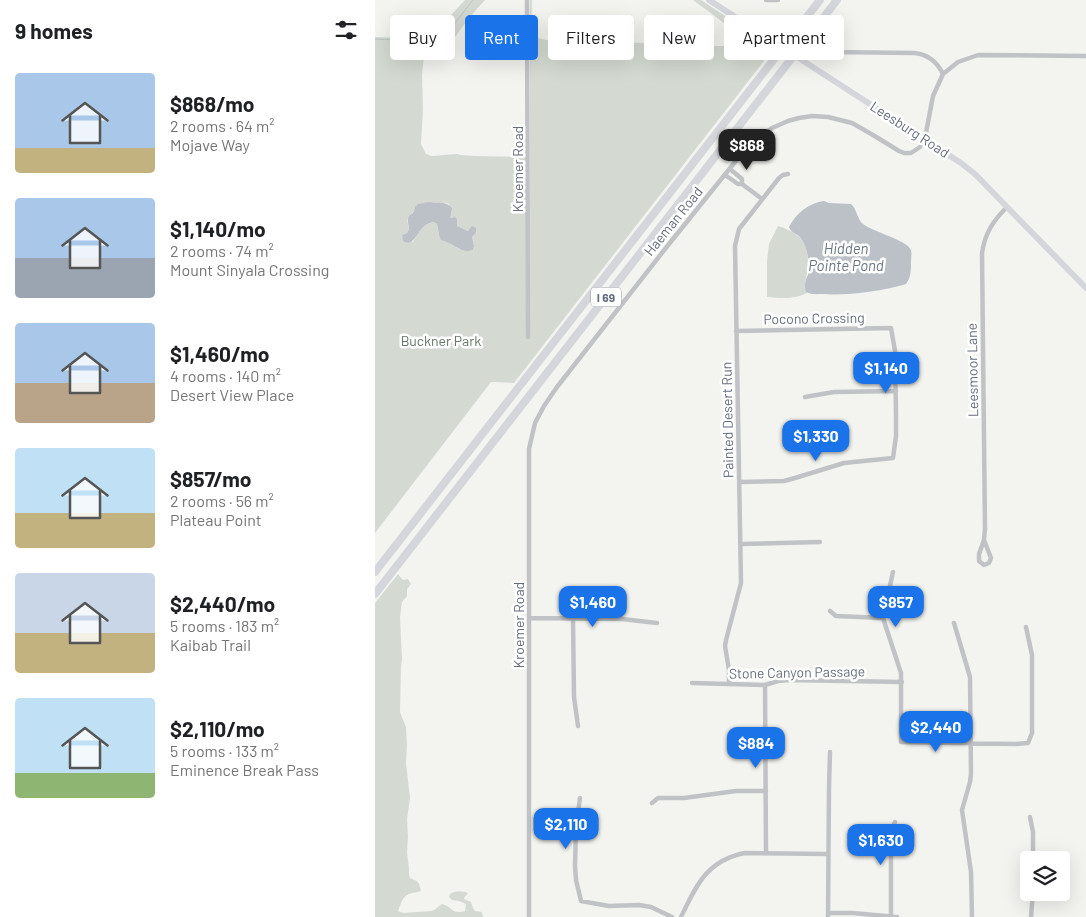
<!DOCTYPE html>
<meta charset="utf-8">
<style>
:root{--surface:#fff;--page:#f2f2f2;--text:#202124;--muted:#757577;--accent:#1a73e8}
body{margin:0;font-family:Barlow,sans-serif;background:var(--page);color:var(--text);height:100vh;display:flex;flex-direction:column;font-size:19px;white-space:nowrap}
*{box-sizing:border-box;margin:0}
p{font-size:16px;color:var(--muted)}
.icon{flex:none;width:28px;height:28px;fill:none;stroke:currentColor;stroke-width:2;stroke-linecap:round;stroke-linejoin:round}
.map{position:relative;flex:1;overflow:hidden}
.details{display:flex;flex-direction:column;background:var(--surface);width:375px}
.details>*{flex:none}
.banner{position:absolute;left:15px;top:15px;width:475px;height:45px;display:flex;gap:10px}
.tools{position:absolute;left:645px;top:851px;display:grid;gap:10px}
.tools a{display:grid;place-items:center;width:50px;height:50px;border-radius:5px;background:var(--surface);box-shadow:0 5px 20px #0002;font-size:25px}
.price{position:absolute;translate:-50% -42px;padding:0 11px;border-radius:10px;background:var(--accent);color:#fff;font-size:16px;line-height:32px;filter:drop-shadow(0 1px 2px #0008)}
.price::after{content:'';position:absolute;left:50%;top:30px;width:15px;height:11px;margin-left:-8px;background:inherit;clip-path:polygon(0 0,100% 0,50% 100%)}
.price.selected{background:#222;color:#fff}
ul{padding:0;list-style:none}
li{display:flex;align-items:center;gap:15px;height:125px;padding:0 15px}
li span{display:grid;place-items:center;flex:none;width:140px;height:100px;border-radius:5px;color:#555}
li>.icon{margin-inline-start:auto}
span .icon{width:60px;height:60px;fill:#fffc;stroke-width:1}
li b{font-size:21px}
h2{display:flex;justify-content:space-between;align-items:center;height:60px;padding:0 15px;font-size:21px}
.tag{padding:0 18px;border-radius:5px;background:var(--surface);box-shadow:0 5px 20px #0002;font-size:18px;line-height:45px}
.tag.selected{background:var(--accent);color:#fff}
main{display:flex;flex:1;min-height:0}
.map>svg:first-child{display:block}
.green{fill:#d4dad2;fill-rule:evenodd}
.water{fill:#bbc1c7}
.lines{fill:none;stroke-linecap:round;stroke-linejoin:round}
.stream{stroke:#bbc1c7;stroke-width:1}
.minor{stroke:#c0c2c5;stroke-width:4.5}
.secondary{stroke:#d4d6db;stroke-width:6}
.motorway{stroke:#d4d6db;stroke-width:8}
.labels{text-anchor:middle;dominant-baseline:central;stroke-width:5;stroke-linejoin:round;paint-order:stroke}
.shield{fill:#fff;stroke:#949aa5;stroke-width:1}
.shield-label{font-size:12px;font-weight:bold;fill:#666e7e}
.street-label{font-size:14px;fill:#666e7e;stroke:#fff}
.park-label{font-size:14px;fill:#647664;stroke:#fff}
.water-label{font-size:15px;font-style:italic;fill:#677582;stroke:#fff}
</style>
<main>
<section class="details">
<h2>9 homes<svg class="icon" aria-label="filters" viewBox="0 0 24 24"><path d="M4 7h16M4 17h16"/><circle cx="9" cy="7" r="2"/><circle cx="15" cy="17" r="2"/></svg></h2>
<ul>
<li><span style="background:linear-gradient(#a9c7e8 75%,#c2b280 0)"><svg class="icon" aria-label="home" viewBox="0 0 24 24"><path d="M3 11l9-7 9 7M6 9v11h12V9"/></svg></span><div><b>$868/mo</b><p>2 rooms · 64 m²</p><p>Mojave Way</p></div></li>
<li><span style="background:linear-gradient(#a9c7e8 60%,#9aa5b1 0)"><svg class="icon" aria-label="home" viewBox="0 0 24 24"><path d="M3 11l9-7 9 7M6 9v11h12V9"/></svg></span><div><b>$1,140/mo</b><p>2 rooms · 74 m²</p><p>Mount Sinyala Crossing</p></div></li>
<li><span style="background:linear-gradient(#a9c7e8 60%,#b9a48a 0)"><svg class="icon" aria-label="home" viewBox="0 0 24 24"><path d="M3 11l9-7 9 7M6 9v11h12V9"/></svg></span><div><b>$1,460/mo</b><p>4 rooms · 140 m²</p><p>Desert View Place</p></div></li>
<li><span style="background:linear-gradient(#bfe0f5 65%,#c2b280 0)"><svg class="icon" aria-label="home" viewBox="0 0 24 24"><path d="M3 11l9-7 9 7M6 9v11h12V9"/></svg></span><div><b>$857/mo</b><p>2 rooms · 56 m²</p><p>Plateau Point</p></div></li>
<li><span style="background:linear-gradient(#c9d6e8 60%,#c2b280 0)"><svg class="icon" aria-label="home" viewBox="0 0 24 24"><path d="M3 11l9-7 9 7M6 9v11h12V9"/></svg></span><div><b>$2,440/mo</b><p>5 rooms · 183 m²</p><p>Kaibab Trail</p></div></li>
<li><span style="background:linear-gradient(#bfe0f5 75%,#8fb573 0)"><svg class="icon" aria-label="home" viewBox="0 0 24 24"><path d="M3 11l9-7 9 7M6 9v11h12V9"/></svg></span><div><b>$2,110/mo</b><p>5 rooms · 133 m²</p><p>Eminence Break Pass</p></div></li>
</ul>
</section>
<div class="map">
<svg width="711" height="917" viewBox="0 0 711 917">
<rect width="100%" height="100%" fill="#f3f4f0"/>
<path class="green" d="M90,0h20c-10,11 -21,24 -30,37 -3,4 -4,10 -8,13 -7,5 -16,2 -23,6l-2,19 1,34 -2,35 5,10 6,2 25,-2 4,1 14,1 46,1 3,-5 1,-9 1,27 -2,5 2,7 1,11 -2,10 5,6v-209h2c0,9 -2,33 6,38 2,1 6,1 8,2l100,3 35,3h49l4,-2 2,-7c-7,-13 -30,-27 -43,-37h8l73,48 -260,335 -23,-1 -116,151v-496l56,1 8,-5 10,-16zM54,202l17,1 3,1 1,14 5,-1 2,9 11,5 9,1 -5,5 2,9 -1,4c-10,5 -26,-8 -34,-15l-2,-11 -3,-2c-11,2 -16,11 -21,20l-11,-7 5,-2 2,-4 -2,-9 8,-11z
M403,226c13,4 24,10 29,22 1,6 0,11 2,16 -1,9 -7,22 -2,29 -14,7 -25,5 -40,4v-37l2,-16z
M23,574l5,6 5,-1 3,5 -4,5v7l-5,6 -2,15 2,42 -1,8 -1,45 6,15 1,18 -1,18 4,35 -3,21 1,18 -1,16 2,15v7l1,3 7,3 2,3 2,7c-4,2 -8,1 -12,3 -7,3 -8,10 -11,17l5,2 28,-2 3,-1 8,-6c11,3 10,11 23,7l1,-7 -7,-3 -7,-1 -3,-3 1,-3c5,-4 13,-3 18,-1l-4,5v1l7,3 2,6 2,3 7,1 1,5h-108v-314z"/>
<path class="water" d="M449,201l5,2 22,1c6,5 6,15 12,20 10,8 44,16 48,26 1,4 0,8 0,12 0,7 0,16 -5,22 -24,7 -59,12 -84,10 -6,0 -10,1 -16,-2 -2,-4 -1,-13 2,-17 1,-12 1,-27 -8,-38 -4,-4 -9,-4 -11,-10 7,-14 20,-24 35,-26z
M54,202c9,1 17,-1 23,6l-2,10 5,-1 2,2v7l11,5 4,-5 4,2v5l-4,4 2,9 -1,4c-11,5 -21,-8 -32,-10l-2,-5 -2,-11 -3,-2c-18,2 -17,27 -31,19l-1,-6 5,-2 2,-4c0,-3 -2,-8 -1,-11 2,-5 6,-3 7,-11l3,-3z"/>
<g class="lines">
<path class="stream" d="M0,39l42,2 10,-1 7,3c13,-7 29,-31 39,-43"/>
<path class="minor" d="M152,0l1,337
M391,0h12
M449,48l1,2 6,2 83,1c14,1 23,9 29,21
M355,169l12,10v5l20,15
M350,175l13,9h4
M361,331l155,-3 4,23 1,64v21l-3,22 -49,5 -49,15 -11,3 -45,1
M430,397l29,-5 62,-1
M609,540l7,18 -2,5 -5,2 -5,-4v-7l5,-14 1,-11 -3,-276c3,-20 11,-32 25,-46
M365,544l80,-2
M518,572l-10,46 18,55v69l114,2 13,-1 4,-10v-78l-6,-28
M455,611l6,5 47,2
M154,618l93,1 35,4
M198,618l1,79 4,29
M579,623l16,54 1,97 -1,8 -8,28 9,62 1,45
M317,683l73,2 13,-4 11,-1 113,2
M354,684v-14l-4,-24 1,-6 15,-57 -6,-337 4,-17 40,-51 4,-3 5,-1
M390,685l1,168
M205,798l-4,29 -1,39 1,14 5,21 28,5 30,-1 12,2 21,10
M277,803l6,-5h26l52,-7h30
M655,817l3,15v28
M453,913h24l45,4
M154,917v-468l6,-26 9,-17 13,-19 112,-143 66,-82 25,-25 12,-9 16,-7 11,-3 13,-2 16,1 24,6 21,12 26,16 5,2h7l9,-6 5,-9 8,-42 10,-22 15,-12 20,-7 108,1
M306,917c15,-31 26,-57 64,-64l83,1
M453,917l1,-130 1,-35
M516,917v-86l4,-9
M656,917l2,-25"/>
<path class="secondary" d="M334,0l252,163 15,12 31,32 79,81"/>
<path class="motorway" d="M0,572l445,-572
M0,594l462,-594"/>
</g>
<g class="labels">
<rect class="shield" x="216" y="287.5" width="30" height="19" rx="4"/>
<g class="shield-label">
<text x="231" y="297">I 69</text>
</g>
<g class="street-label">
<text transform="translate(535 129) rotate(33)">Leesburg Road</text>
<text transform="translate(142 169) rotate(-90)">Kroemer Road</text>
<text transform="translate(298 221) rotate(-51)">Haeman Road</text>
<text transform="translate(439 318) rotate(-1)">Pocono Crossing</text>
<text transform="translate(597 370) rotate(-91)">Leesmoor Lane</text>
<text transform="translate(352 420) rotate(-91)">Painted Desert Run</text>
<text transform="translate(143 625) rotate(-90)">Kroemer Road</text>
<text transform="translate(422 672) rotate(-1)">Stone Canyon Passage</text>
</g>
<g class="park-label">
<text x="66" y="340">Buckner Park</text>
</g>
<g class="water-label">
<text x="471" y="248">Hidden<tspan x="471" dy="17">Pointe Pond</tspan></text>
</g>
</g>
</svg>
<div class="tools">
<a><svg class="icon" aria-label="layers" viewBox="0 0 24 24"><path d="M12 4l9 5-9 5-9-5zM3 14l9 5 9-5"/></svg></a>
</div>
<b class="price selected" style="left:372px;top:171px">$868</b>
<b class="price" style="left:511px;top:394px">$1,140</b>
<b class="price" style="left:441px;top:462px">$1,330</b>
<b class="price" style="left:218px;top:628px">$1,460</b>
<b class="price" style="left:521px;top:628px">$857</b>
<b class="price" style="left:561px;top:753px">$2,440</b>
<b class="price" style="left:381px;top:769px">$884</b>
<b class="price" style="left:191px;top:850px">$2,110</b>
<b class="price" style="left:506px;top:866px">$1,630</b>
<div class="banner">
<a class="tag">Buy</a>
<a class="tag selected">Rent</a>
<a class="tag">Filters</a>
<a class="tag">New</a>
<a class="tag">Apartment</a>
</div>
</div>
</main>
